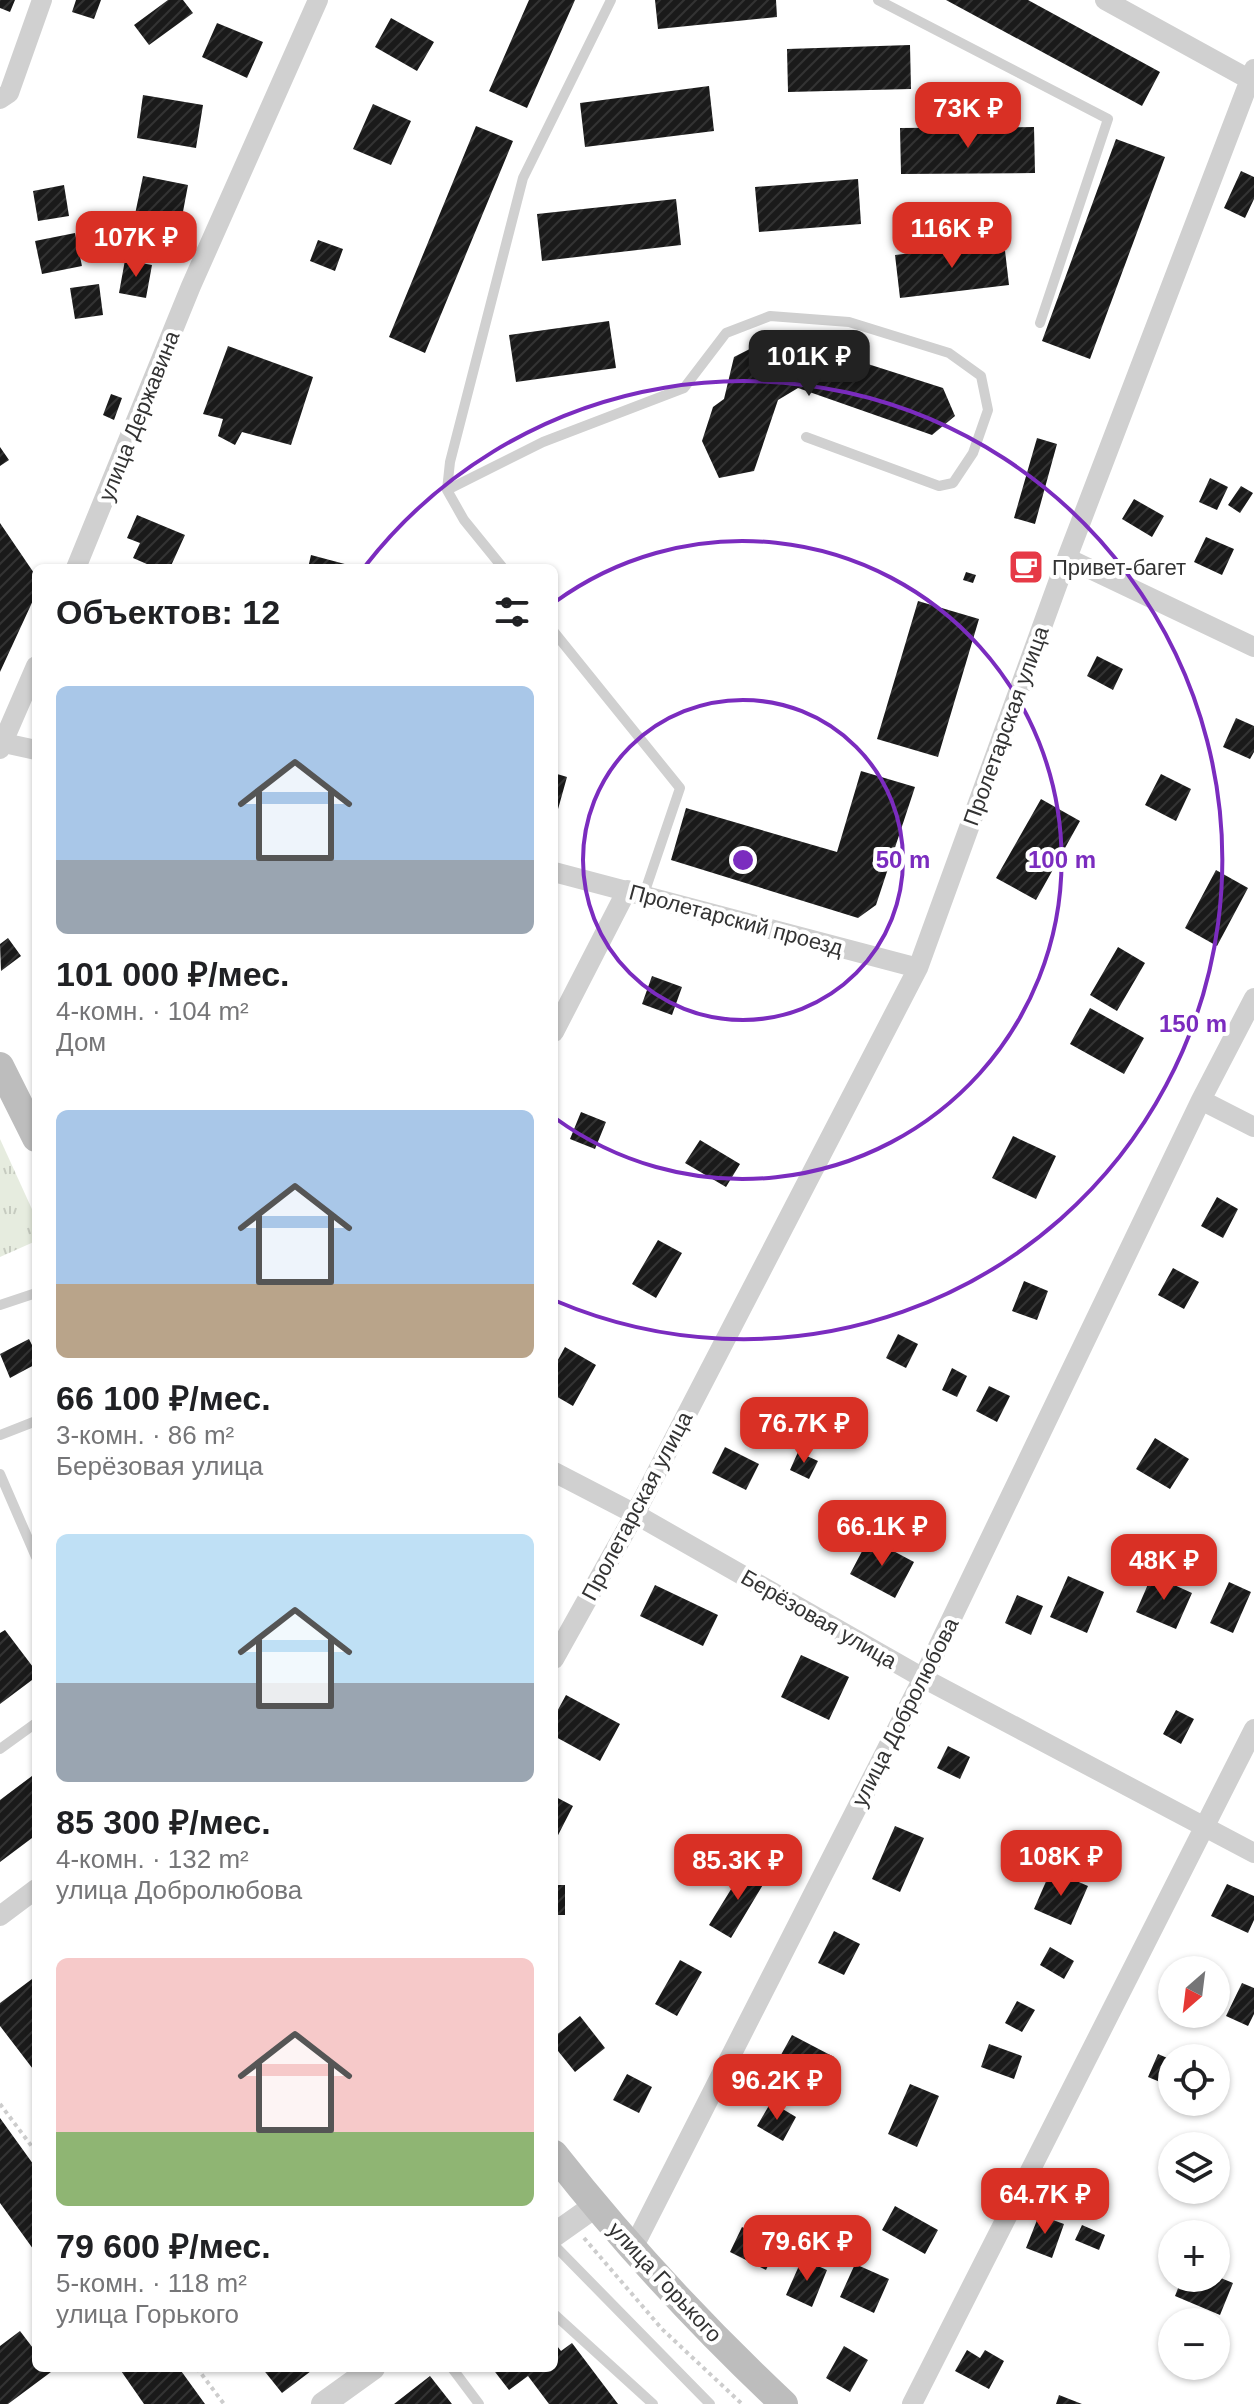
<!DOCTYPE html>
<html lang="ru">
<meta charset="utf-8">
<style>
:root{--surface:#fff;--page:#f6f6f6;--text:#202124;--muted:#757577;--accent:#d93025}
body{margin:0;font-family:Helvetica,sans-serif;background:var(--page);color:var(--text);height:100vh;display:flex;flex-direction:column;font-size:30px;white-space:nowrap}
*{box-sizing:border-box;margin:0}
p{font-size:26px;color:var(--muted)}
.icon{flex:none;width:44px;height:44px;fill:none;stroke:currentColor;stroke-width:2;stroke-linecap:round;stroke-linejoin:round}
.map{position:relative;flex:1;overflow:hidden}
.details{position:absolute;left:32px;top:564px;width:526px;height:1808px;display:flex;flex-direction:column;background:var(--surface);border-radius:12px;box-shadow:0 2px 6px #0004}
.details>*{flex:none}
.needle{width:52px;rotate:208deg}
.buttons{position:absolute;left:1158px;top:1956px;display:grid;gap:16px}
.buttons a{display:grid;place-items:center;width:72px;height:72px;border-radius:50%;background:var(--surface);box-shadow:0 2px 6px #0004;font-size:40px}
.price{position:absolute;translate:-50% -68px;padding:0 18px;border-radius:16px;background:var(--accent);color:#fff;font-size:26px;line-height:52px;filter:drop-shadow(0 2px 4px #0008)}
.price::after{content:'';position:absolute;left:50%;top:48px;width:24px;height:18px;margin-left:-12px;background:inherit;clip-path:polygon(0 0,100% 0,50% 100%)}
.price.active{background:#222;color:#fff}
ul{padding:0;list-style:none}
li{display:grid;align-content:center;gap:16px;height:424px;padding:0 24px}
li span{display:grid;place-items:center;height:248px;border-radius:12px;color:#555}
li>.icon{margin-inline-start:auto}
span .icon{width:144px;height:144px;fill:#fffc;stroke-width:1}
li b{font-size:34px}
h2{display:flex;justify-content:space-between;align-items:center;height:96px;padding:0 24px;font-size:34px}
.map>svg:first-child{display:block}
.grass{fill:url(#grass-tufts)}
.building{fill:url(#building-hatch)}
.lines{fill:none;stroke-linecap:round;stroke-linejoin:round}
.path{stroke:#cdcdcd;stroke-width:4;stroke-dasharray:4 4;stroke-linecap:butt}
.service{stroke:#d0d0d0;stroke-width:10}
.minor{stroke:#d0d0d0;stroke-width:20}
.tertiary{stroke:#d0d0d0;stroke-width:24}
.secondary{stroke:#bdbdbd;stroke-width:28}
.ring{fill:none;stroke:#7b2cbf;stroke-width:4}
.labels{text-anchor:middle;dominant-baseline:central;stroke-width:8;stroke-linejoin:round;paint-order:stroke}
.street-label{font-size:22px;fill:#333;stroke:#fff}
.poi-label{font-size:22px;fill:#333;stroke:#fff;text-anchor:start}
.centre{fill:#7b2cbf;stroke:#fff;stroke-width:4}
.ring-label{font-size:24px;text-anchor:middle;font-weight:bold;fill:#7b2cbf;stroke:#fff;stroke-width:8;stroke-linejoin:round;paint-order:stroke}
</style>
<div class="map">
<svg width="1254" height="2404" viewBox="0 0 1254 2404">
<defs>
<pattern id="grass-tufts" width="24" height="20" patternUnits="userSpaceOnUse" patternTransform="scale(2)"><rect width="24" height="20" fill="#e6ecdf"/><path d="M3 7l-1-3M5 7V3M7 7l1-3M15 17l-1-3M17 17v-4M19 17l1-3" fill="none" stroke="#c6cbc0"/></pattern>
<pattern id="building-hatch" width="6" height="6" patternUnits="userSpaceOnUse" patternTransform="scale(2)"><rect width="6" height="6" fill="#1a1a1a"/><path d="M-1 1l2-2M0 6l6-6M5 7l2-2" fill="none" stroke="#333"/></pattern>
</defs>
<rect width="100%" height="100%" fill="#fff"/>
<path class="grass" d="M0,1139l36,79v23l-36,16z"/>
<path class="building" d="M0,0h15l-5,12 -10,-4z
M76,0h25l-7,19 -22,-7z
M168,0h15l10,13 -44,32 -15,-20z
M529,0h46l-48,108 -38,-17z
M655,0h121l1,17 -119,12z
M946,0h82l132,72 -18,34z
M391,18l43,24 -17,29 -42,-24z
M217,23l46,19 -16,36 -45,-21z
M910,45l1,44 -123,3 -1,-43z
M709,86l5,45 -129,16 -5,-44z
M143,95l60,10 -7,43 -59,-10z
M373,104l38,17 -20,44 -38,-16z
M476,126l37,15 -88,212 -36,-16z
M1034,127l1,46 -134,1 -1,-46z
M1116,139l49,18 -75,202 -48,-18z
M1241,171l13,6v22l-9,19 -21,-10z
M143,176l45,9 -9,48 -46,-9z
M858,179l3,45 -102,8 -4,-45z
M64,185l5,31 -31,5 -5,-30z
M676,199l5,46 -139,16 -5,-47z
M75,233l7,33 -40,8 -7,-33z
M318,240l25,9 -8,22 -25,-10z
M1004,242l5,43 -109,13 -5,-43z
M125,260l27,5 -6,33 -27,-5z
M99,284l4,31 -28,4 -5,-31z
M609,321l7,47 -100,14 -7,-47z
M777,335l166,53 12,28 -23,19 -134,-47 -20,12 -24,71 -35,7 -17,-37 11,-34 11,-8 10,-42z
M228,346l85,31 -22,68 -49,-13 -7,13 -17,-9 5,-17 -20,-5z
M111,394l11,4 -8,22 -11,-5z
M1037,438l20,6 -22,80 -21,-6z
M0,447l9,13 -9,6z
M1210,478l18,9 -11,23 -18,-8z
M1241,486l12,7 -13,20 -12,-8z
M1134,499l30,17 -12,21 -30,-18z
M137,515l48,20 -15,33h-14l-23,-10 7,-15 -13,-5z
M0,523l36,53v18l-36,78z
M1206,537l28,12 -12,26 -28,-13z
M311,555l45,12v1h-48z
M966,572l10,3 -3,8 -10,-3z
M918,601l61,18 -41,138 -61,-18z
M1097,656l26,13 -10,21 -26,-14z
M1236,718l18,8v26l-4,7 -27,-12z
M861,771l54,16 -39,118 -18,13 -187,-58 15,-52 151,44z
M554,773l13,4 -12,43h-1z
M1161,774l30,15 -15,32 -31,-16z
M1041,799l39,22 -44,79 -40,-22z
M1216,870l32,18 -31,58 -32,-18z
M8,938l13,18 -20,15 -1,-27z
M1118,947l27,16 -28,48 -27,-16z
M652,976l30,11 -10,28 -30,-11z
M1090,1008l54,30 -20,36 -54,-30z
M581,1112l25,10 -11,27 -25,-10z
M1013,1136l43,20 -20,43 -44,-21z
M700,1140l40,24 -14,23 -41,-24z
M1217,1197l21,12 -15,29 -22,-12z
M658,1240l24,13 -26,45 -24,-14z
M1173,1268l26,14 -15,27 -26,-14z
M1024,1281l24,10 -11,29 -25,-9z
M898,1334l20,10 -12,24 -20,-10z
M29,1339l7,14v11l-26,14 -10,-24z
M565,1347l31,18 -23,41 -19,-11v-28z
M952,1368l15,8 -10,21 -15,-7z
M989,1386l21,10 -13,26 -21,-11z
M1155,1438l34,21 -19,30 -34,-20z
M725,1447l34,17 -13,26 -34,-17z
M798,1452l20,9 -9,18 -19,-9z
M869,1538l45,24 -19,36 -45,-24z
M1152,1575l40,18 -16,36 -40,-17z
M1068,1576l36,16 -17,41 -37,-16z
M1229,1582l22,10 -18,41 -23,-10z
M655,1585l63,30 -15,31 -63,-30z
M1017,1595l26,11 -12,29 -26,-12z
M5,1630l31,41v6l-36,27v-71z
M801,1655l48,22 -20,43 -48,-23z
M566,1695l54,29 -20,37 -46,-25v-19z
M1176,1710l18,9 -13,25 -18,-10z
M948,1746l22,11 -10,22 -23,-11z
M36,1773v62l-36,27v-62z
M554,1796l19,10 -19,37z
M895,1826l29,12 -24,54 -28,-13z
M1097,1838l21,12 -9,17 -22,-12z
M746,1865l21,13 -36,60 -22,-13z
M1051,1870l37,16 -17,39 -37,-16z
M1227,1884l27,12v24l-6,13 -37,-17z
M554,1885h11v30h-11z
M834,1931l26,13 -16,31 -26,-12z
M1050,1947l24,14 -10,18 -24,-14z
M680,1960l22,12 -25,44 -22,-12z
M36,1976v97l-36,-47v-23z
M1242,1983l12,5v26l-6,12 -22,-10z
M1017,2001l18,9 -13,22 -17,-9z
M580,2016l25,32 -30,24 -21,-26v-9z
M792,2035l42,22 -15,28 -42,-23z
M989,2044l33,12 -8,23 -33,-12z
M1158,2054l14,6v27l-24,-10z
M627,2074l25,13 -13,26 -26,-13z
M910,2084l29,12 -22,51 -29,-13z
M771,2102l25,15 -13,24 -26,-15z
M0,2118l36,50v85l-36,-50z
M895,2206l43,24 -13,24 -43,-24z
M1039,2215l25,9 -12,34 -26,-10z
M1082,2225l23,10 -6,15 -24,-10z
M742,2227l36,18 -12,25 -36,-18z
M802,2259l25,11 -15,37 -26,-12z
M855,2264l34,15 -15,34 -34,-16z
M1216,2276l17,7 -13,32 -45,-19 7,-18z
M20,2331l16,21v16h12l3,4 -43,32h-8v-58z
M554,2342l7,9 11,-8 46,61h-69l-21,-28 -19,14 -17,-22h62z
M844,2346l24,14 -18,32 -24,-14z
M967,2350l13,8 5,-8 19,11 -15,28 -34,-18z
M119,2368h60l26,36h-61z
M262,2368h53l-33,25z
M430,2376l22,28h-58z
M1059,2395l23,9h-26z"/>
<g class="lines">
<path class="path" d="M0,2104l36,48
M584,2238l78,91 80,75
M197,2368l27,36"/>
<path class="service" d="M878,0l230,119 -68,204
M447,490l96,-48 141,-54 42,-55 44,-17 79,6 100,31 32,23 7,34 -15,43 -20,30 -14,3 -133,-49
M503,568l-39,-48 -17,-30 3,-28 73,-284 88,-178
M554,632l126,156 -36,106
M0,1305l36,-12
M0,1435l36,-14
M0,1474l36,83
M0,1749l36,-26
M554,2245l156,159
M554,2314l99,90
M452,2368l27,36"/>
<path class="minor" d="M1105,0l149,82
M0,99l9,-6 33,-93
M1067,558l187,89
M76,568l115,-282 127,-286
M4,743l32,7
M0,749l36,-83
M554,872l364,96
M554,1032l73,-142
M1201,1100l53,27
M554,1472l81,42 288,164 331,175
M554,1659l81,-145 283,-546 149,-410 187,-489
M0,1916l36,-27
M632,2250l291,-572 278,-578 53,-102
M912,2404l342,-675"/>
<path class="tertiary" d="M554,2235l41,-29
M323,2404l50,-36"/>
<path class="secondary" d="M0,1066l36,72
M554,2154c70,89 147,172 230,250"/>
</g>
<g class="ring">
<circle cx="743" cy="860" r="160"/>
<path d="M555 602A319 319 0 1 1 555 1118"/>
<path d="M366 565A479 479 0 1 1 556 1301"/>
</g>
<defs>
<symbol id="cafe-square" viewBox="-11 -11 22 22"><rect x="-9" y="-9" width="18" height="18" rx="4" fill="#e63946" stroke="#fff"/><path d="M-5.5-4.5H6V0H3Q3 3.5 0 3.5H-2.5Q-5.5 3.5-5.5 0ZM3-3.2v2h1.7v-2ZM-6 4.5H4V6H-6Z" fill="#fff"/></symbol>
</defs>
<g fill-rule="evenodd">
<use href="#cafe-square" x="1006" y="547" width="40" height="40"/>
</g>
<g class="labels">
<g class="street-label">
<text transform="translate(139 416) rotate(-68)">улица Державина</text>
<text transform="translate(1006 726) rotate(-70)">Пролетарская улица</text>
<text transform="translate(736 920) rotate(15)">Пролетарский проезд</text>
<text transform="translate(637 1506) rotate(-62)">Пролетарская улица</text>
<text transform="translate(819 1619) rotate(30)">Берёзовая улица</text>
<text transform="translate(905 1712) rotate(-63)">улица Добролюбова</text>
<text transform="translate(665 2282) rotate(47)">улица Горького</text>
</g>
<g class="poi-label">
<text x="1052" y="567">Привет-багет</text>
</g>
</g>
<circle cx="743" cy="860" r="12" class="centre"/>
<g class="ring-label">
<text x="903" y="868">50 m</text>
<text x="1062" y="868">100 m</text>
<text x="1193" y="1032">150 m</text>
</g>
</svg>
<div class="buttons">
<a><svg class="needle" viewBox="-14 -14 28 28"><path d="M0-13l5 13h-10z" fill="#e53935"/><path d="M0 13l5-13h-10z" fill="#757577"/></svg></a>
<a><svg class="icon" aria-label="locate" viewBox="0 0 24 24"><circle cx="12" cy="12" r="6"/><path d="M12 2v4M12 18v4M2 12h4M18 12h4"/></svg></a>
<a><svg class="icon" aria-label="layers" viewBox="0 0 24 24"><path d="M12 4l9 5-9 5-9-5zM3 14l9 5 9-5"/></svg></a>
<a>+</a>
<a>−</a>
</div>
<b class="price" style="left:968px;top:150px">73K ₽</b>
<b class="price" style="left:952px;top:270px">116K ₽</b>
<b class="price" style="left:136px;top:279px">107K ₽</b>
<b class="price active" style="left:809px;top:398px">101K ₽</b>
<b class="price" style="left:804px;top:1465px">76.7K ₽</b>
<b class="price" style="left:882px;top:1568px">66.1K ₽</b>
<b class="price" style="left:1164px;top:1602px">48K ₽</b>
<b class="price" style="left:1061px;top:1898px">108K ₽</b>
<b class="price" style="left:738px;top:1902px">85.3K ₽</b>
<b class="price" style="left:777px;top:2122px">96.2K ₽</b>
<b class="price" style="left:1045px;top:2236px">64.7K ₽</b>
<b class="price" style="left:807px;top:2283px">79.6K ₽</b>
<section class="details">
<h2>Объектов: 12<svg class="icon" aria-label="filters" viewBox="0 0 24 24"><path d="M4 7h16M4 17h16"/><circle cx="9" cy="7" r="2"/><circle cx="15" cy="17" r="2"/></svg></h2>
<ul>
<li><span style="background:linear-gradient(#a9c7e8 70%,#9aa5b1 0)"><svg class="icon" aria-label="home" viewBox="0 0 24 24"><path d="M3 11l9-7 9 7M6 9v11h12V9"/></svg></span><div><b>101 000 ₽/мес.</b><p>4-комн. · 104 m²</p><p>Дом</p></div></li>
<li><span style="background:linear-gradient(#a9c7e8 70%,#b9a48a 0)"><svg class="icon" aria-label="home" viewBox="0 0 24 24"><path d="M3 11l9-7 9 7M6 9v11h12V9"/></svg></span><div><b>66 100 ₽/мес.</b><p>3-комн. · 86 m²</p><p>Берёзовая улица</p></div></li>
<li><span style="background:linear-gradient(#bfe0f5 60%,#9aa5b1 0)"><svg class="icon" aria-label="home" viewBox="0 0 24 24"><path d="M3 11l9-7 9 7M6 9v11h12V9"/></svg></span><div><b>85 300 ₽/мес.</b><p>4-комн. · 132 m²</p><p>улица Добролюбова</p></div></li>
<li><span style="background:linear-gradient(#f6c9c9 70%,#8fb573 0)"><svg class="icon" aria-label="home" viewBox="0 0 24 24"><path d="M3 11l9-7 9 7M6 9v11h12V9"/></svg></span><div><b>79 600 ₽/мес.</b><p>5-комн. · 118 m²</p><p>улица Горького</p></div></li>
</ul>
</section>
</div>
